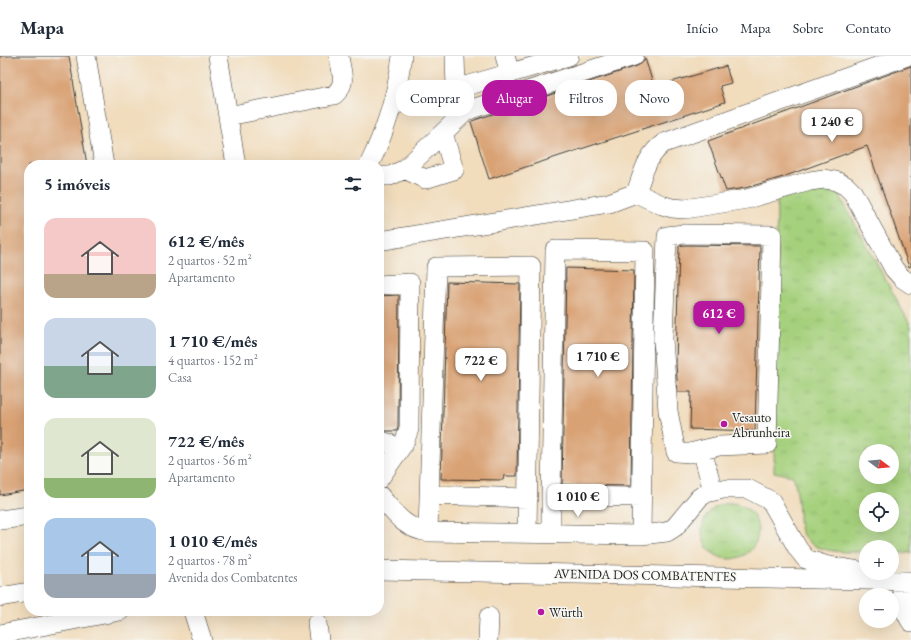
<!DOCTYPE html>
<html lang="pt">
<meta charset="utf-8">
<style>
:root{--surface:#fff;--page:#f6f6f7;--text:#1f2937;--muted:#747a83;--line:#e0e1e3;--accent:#b5179e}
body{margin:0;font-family:"EB Garamond",serif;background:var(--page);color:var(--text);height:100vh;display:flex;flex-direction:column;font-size:15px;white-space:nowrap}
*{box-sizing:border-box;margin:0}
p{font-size:13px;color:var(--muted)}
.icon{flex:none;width:22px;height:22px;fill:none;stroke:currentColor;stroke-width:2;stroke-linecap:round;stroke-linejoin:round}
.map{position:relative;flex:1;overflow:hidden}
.drawer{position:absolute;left:24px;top:104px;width:360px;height:456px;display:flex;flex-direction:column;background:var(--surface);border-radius:16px;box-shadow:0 4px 16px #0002}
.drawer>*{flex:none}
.top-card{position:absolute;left:396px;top:24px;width:380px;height:36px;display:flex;gap:8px}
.needle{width:26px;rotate:106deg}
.tools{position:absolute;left:859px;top:388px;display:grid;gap:8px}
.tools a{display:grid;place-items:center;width:40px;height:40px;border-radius:50%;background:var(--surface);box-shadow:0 4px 16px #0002;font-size:20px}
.price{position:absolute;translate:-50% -34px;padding:0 9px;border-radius:8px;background:#fff;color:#222;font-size:13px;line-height:26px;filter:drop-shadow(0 1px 2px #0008)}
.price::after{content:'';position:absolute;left:50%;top:24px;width:12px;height:9px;margin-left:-6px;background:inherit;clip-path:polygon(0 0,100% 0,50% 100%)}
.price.active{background:var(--accent);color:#fff}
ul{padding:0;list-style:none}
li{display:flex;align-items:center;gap:12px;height:100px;padding:0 20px}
li span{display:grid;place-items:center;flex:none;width:112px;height:80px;border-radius:12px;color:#555}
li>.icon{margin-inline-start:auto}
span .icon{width:48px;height:48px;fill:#fffc;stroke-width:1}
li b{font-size:17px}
h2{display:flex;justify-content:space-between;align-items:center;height:48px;padding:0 20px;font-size:17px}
.pill{padding:0 14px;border-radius:16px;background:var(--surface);box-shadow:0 4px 16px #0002;font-size:14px;line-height:36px}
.pill.active{background:var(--accent);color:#fff}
header{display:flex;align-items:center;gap:24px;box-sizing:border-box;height:56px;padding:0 20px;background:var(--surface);border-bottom:1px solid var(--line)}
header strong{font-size:19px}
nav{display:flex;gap:22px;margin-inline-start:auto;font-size:14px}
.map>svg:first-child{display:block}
.grass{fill:url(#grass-tufts);stroke:#60764c;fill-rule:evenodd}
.building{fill:#d9a274}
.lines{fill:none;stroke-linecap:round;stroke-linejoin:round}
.minor-casing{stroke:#3c3934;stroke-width:20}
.minor{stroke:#fff;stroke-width:19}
.poi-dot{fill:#b5179e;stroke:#f6f6f2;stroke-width:1.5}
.labels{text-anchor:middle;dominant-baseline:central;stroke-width:3;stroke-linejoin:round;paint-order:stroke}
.poi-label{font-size:13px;fill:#1c1c1c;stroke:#f6f6f2;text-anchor:start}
.street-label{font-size:13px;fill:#1c1c1c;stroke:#f6f6f2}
</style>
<header>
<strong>Mapa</strong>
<nav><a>Início</a><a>Mapa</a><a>Sobre</a><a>Contato</a></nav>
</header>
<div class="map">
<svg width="911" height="584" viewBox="0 0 911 584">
<defs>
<pattern id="grass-tufts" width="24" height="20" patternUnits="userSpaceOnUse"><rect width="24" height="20" fill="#a5d07c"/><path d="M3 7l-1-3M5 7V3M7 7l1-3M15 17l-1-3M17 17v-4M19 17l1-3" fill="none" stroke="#8db26b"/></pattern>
</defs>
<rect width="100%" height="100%" fill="#f6f6f2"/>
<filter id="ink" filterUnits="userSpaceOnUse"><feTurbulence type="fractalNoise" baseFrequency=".025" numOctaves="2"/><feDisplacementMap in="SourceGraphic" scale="8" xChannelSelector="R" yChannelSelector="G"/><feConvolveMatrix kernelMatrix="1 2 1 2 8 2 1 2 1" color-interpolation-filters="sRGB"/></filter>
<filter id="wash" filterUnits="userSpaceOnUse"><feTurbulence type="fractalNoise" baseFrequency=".012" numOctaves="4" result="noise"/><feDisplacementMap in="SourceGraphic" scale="16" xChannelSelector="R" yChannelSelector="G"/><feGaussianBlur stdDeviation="0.9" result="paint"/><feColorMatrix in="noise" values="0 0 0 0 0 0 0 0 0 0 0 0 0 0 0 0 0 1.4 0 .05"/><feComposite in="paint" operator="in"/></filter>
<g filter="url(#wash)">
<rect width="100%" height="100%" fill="#f1dcbc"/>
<path class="grass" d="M836,133l75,137v227h-19v-6h-26v5c-21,0 -58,3 -66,-24 -1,-4 -1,-11 -1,-15 -1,-13 -2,-25 -6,-37l-19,-4 3,-273zM866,395h26v26h-26zM866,443h26v26h-26z
M702 475a28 28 0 1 1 56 0a28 28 0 1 1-56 0Z"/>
<g id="blocks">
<path class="building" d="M0,0h69l18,109h-58v325l-29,5z
M645,2l9,29 72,-21 5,17 -11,3 5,16 -236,77 -18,-57 1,-1 165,-55 5,-3z
M911,10v200l-2,1 -42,-121 -84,31 -38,11 -19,3 -18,-50z
M685,189l75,1 -5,185 -65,-2 1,-37h-13l-2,-28 3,-118z
M566,212l68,2 -3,216 -69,-1z
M447,226l73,2 -3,192h-13l-1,4 -62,-1z
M399,239l-1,132 -1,4h-12l-6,-2v-133z"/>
</g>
</g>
<g filter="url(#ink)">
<use href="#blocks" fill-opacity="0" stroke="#3c3934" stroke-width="1"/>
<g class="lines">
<defs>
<path id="minor" d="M86,0l18,109
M218,0l18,109
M455,0l1,33
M505,0l5,18
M393,48l18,-2 45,-13 113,-33
M228,60l106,-21c14,-12 7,-22 5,-39
M369,109c17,-35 28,-70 33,-109
M405,113l20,10 29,-9 -11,-37
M379,120h11l15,-7 61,-58 168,-55
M636,137l26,12 10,3 13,1 62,-10 63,-18 14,-2 12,2 10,5 7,7 41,76 8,9 9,6
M379,185l230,-38 27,-10c7,-20 11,-38 28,-50l243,-87
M379,229l31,-2 -1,146 -5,14 -25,36
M379,384l11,4 9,5
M702,394l-12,3 -14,-1 -8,-41 -5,-72 4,-103 17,-2 88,1 -5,209 -48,2 -17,4 11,41
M379,439c16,18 24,33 49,37l213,3 26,-3 8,-5 24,-29 7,-5 17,-4h25l23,12 27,48 8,10 22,7 38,6
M429,439l99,3
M551,440v37
M0,464l29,-4
M428,476l8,-265 95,-1 -4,267
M641,479l4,-284 -90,-1 -4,246 90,1
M379,514l532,11
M901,526l4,29 6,11
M0,541l29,-5
M193,555l9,29
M317,567l2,17
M0,578l120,-23
M488,584l1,-23"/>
</defs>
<use href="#minor" class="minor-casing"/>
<use href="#minor" class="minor"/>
</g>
</g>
<g class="poi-dot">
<circle cx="724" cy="368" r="4"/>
<circle cx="541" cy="556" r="4"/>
</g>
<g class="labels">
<g class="poi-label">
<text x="732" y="361">Vesauto<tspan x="732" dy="15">Abrunheira</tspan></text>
<text x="549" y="556">Würth</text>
</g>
<g class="street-label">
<text transform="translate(645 519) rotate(1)">AVENIDA DOS COMBATENTES</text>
</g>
</g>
</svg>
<div class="tools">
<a><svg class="needle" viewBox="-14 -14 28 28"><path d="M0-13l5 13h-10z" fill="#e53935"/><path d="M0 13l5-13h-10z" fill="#747a83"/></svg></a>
<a><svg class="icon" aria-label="locate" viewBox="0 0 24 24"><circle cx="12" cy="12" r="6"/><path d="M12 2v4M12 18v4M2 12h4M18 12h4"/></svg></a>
<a>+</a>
<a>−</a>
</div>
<b class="price" style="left:832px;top:87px">1 240 €</b>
<b class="price active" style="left:719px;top:279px">612 €</b>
<b class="price" style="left:598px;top:322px">1 710 €</b>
<b class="price" style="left:481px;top:326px">722 €</b>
<b class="price" style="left:578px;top:462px">1 010 €</b>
<div class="top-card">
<a class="pill">Comprar</a>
<a class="pill active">Alugar</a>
<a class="pill">Filtros</a>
<a class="pill">Novo</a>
</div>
<section class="drawer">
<h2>5 imóveis<svg class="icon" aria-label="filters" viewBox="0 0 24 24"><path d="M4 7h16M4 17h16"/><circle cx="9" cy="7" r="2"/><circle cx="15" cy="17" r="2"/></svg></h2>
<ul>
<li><span style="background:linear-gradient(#f6c9c9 70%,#b9a48a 0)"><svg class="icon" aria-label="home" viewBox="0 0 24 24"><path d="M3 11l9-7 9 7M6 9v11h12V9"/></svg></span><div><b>612 €/mês</b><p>2 quartos · 52 m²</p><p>Apartamento</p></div></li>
<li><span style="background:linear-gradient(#c9d6e8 60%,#7fa58c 0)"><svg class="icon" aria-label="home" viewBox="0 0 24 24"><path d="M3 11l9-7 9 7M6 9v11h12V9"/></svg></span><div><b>1 710 €/mês</b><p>4 quartos · 152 m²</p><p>Casa</p></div></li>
<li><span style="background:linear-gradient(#dfe7d0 75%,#8fb573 0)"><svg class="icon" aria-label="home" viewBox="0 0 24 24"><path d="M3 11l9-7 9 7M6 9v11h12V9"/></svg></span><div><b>722 €/mês</b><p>2 quartos · 56 m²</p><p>Apartamento</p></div></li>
<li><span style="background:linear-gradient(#a9c7e8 70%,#9aa5b1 0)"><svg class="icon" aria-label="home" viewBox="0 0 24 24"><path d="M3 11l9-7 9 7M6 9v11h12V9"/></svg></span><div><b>1 010 €/mês</b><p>2 quartos · 78 m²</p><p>Avenida dos Combatentes</p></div></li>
</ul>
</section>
</div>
